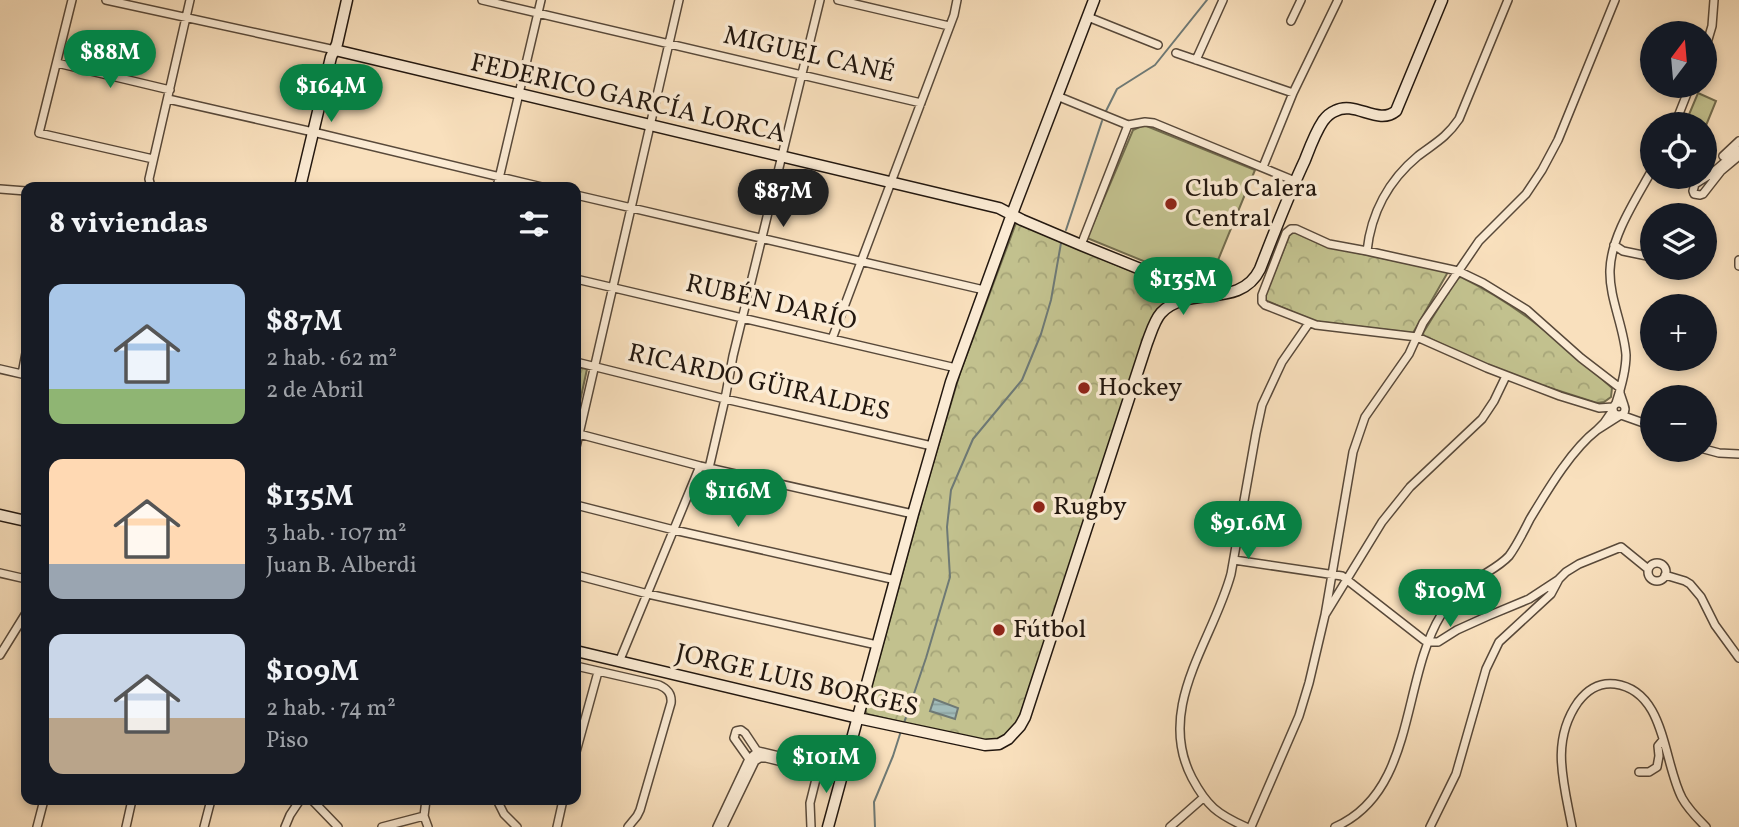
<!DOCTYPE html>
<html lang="es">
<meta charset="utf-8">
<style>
:root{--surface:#171b24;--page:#242831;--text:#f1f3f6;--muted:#9ea1a6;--accent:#0b8043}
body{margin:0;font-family:Vollkorn,serif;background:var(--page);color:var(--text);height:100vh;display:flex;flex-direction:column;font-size:26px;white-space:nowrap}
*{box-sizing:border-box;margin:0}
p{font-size:23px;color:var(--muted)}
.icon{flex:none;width:38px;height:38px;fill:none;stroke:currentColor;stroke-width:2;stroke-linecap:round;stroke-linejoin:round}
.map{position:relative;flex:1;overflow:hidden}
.drawer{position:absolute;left:21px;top:182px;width:560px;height:623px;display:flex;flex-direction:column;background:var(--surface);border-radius:14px;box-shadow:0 4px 10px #0003}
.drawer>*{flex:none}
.needle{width:46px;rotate:16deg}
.buttons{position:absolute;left:1640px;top:21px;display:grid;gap:14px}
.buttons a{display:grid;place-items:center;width:77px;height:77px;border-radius:50%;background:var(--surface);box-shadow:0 4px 10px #0003;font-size:35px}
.price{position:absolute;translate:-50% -60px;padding:0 16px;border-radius:24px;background:var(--accent);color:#fff;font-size:23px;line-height:46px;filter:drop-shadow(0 2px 4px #0008)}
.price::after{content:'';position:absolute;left:50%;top:42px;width:21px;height:16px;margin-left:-10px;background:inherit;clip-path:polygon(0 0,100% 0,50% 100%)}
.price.current{background:#222;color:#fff}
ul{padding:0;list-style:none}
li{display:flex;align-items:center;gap:21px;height:175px;padding:0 28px}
li span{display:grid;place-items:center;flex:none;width:196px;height:140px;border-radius:14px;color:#555}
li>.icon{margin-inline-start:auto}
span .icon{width:84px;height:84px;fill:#fffc;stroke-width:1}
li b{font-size:30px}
h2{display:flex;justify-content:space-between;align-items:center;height:84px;padding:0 28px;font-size:30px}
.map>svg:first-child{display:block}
.grass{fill:#c2c18e;stroke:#726c4e;stroke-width:2}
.park{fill:url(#park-crowns);stroke:#726c4e;stroke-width:2}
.water{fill:url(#water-rules);stroke:#6e7975;stroke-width:2}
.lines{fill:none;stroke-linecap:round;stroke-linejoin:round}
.stream{stroke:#6e7975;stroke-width:2}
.street-casing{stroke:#58493a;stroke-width:10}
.secondary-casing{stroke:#22170f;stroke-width:13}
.street{stroke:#fbebd4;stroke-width:7}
.secondary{stroke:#fbebd4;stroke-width:10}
.poi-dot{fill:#8f2418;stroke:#fbebd4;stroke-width:2.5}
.labels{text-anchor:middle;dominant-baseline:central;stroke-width:7;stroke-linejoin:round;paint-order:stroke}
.street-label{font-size:26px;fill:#22170f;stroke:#fbebd4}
.poi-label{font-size:26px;fill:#22170f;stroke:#fbebd4;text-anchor:start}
</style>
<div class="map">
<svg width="1739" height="827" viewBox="0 0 1739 827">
<defs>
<pattern id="park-crowns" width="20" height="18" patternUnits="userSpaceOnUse" patternTransform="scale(1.75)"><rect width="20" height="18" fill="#c2c18e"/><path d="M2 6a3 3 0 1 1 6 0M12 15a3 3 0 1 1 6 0" fill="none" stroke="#a6a579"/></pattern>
<pattern id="water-rules" width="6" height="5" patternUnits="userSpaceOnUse" patternTransform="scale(1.75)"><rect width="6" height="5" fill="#a1bbb9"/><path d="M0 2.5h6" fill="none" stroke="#8aa09e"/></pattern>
</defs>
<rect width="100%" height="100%" fill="#f9e0bd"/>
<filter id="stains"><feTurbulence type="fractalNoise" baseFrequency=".00286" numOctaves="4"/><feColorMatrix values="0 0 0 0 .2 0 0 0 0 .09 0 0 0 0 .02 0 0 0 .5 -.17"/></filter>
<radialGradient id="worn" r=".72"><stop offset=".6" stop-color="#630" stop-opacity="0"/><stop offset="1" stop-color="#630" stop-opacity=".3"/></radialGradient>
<path class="grass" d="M1698,93l18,8 -11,27 -1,-4h-19z
M1144,125l111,45 -48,117 -120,-49 46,-108z"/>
<path class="park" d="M1016,223l156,65 -3,13 -15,13 -4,9 -133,402 -15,15h-27l-108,-26 -2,-4 61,-223 34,-114z
M1295,232l30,14 123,26 -35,61 -100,-12 -48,-21v-4l25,-62z
M1461,277c60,29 102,68 151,111l-1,9 -7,5 -7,1 -93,-30 -80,-37 -1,-3 34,-55z
M576,367l11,2 -11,51z"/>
<path class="water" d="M934,699l24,9 -3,11 -25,-8z"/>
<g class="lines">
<path class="stream" d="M1106,111l11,-22 38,-24 52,-65
M1066,230l36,-109
M904,723l22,-65 24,-81 -3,-50 4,-37 22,-51 49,-59 19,-46 10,-34 10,-57
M875,827l-1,-25 19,-46 8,-25"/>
<defs>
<path id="street" d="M72,0l-33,133 114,26
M106,0l229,50
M482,0l439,103
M838,0l111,26
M1088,17l70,28
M1291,21l10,-21
M1176,53l117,40
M1704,53l8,-27 2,-26
M1196,60l27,-60
M57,63l113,27
M1057,96l71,29 17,-3 9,1 141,58
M168,99l145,33 229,55
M1675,124l15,-38
M1739,150l-28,24 -16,10 -2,7 1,3 6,1 3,-1 18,-23 18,-15
M1723,156l16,-15
M1263,167l30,-74 45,-93
M151,187l-2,-8 41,-179
M497,187l44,-187
M0,189l26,2
M576,195l408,95
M1081,245l47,-120
M1614,245l9,6 29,6
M1367,251c4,-38 22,-71 51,-95 17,-13 28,-18 41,-37l49,-119
M1739,260v6
M576,279l380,89
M832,339l122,-324 3,-15
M576,362l149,37 207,47
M0,369l26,6
M22,374l4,-21
M1613 409a6 6 0 1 1 12 0a6 6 0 1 1-12 0Z
M1616,403c5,-15 10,-32 10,-48 -2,-28 -17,-57 -16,-85 1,-34 26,-71 42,-100
M1613,407l-14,1 -39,-12 -73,-28 -70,-31 -101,-12 -51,-20 -3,-3v-7l24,-62 5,-4h5l33,15 38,7 91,20 25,12 44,27 54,48 39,30v5l4,12
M1613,410l-9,13 -7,7 22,-14
M1621,415l31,11
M579,434l121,32 213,48
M576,447l103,-447
M1704,449l15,4 20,1
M709,468l16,-69 8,-43 87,-356
M576,505l98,25 222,50
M1234,560l108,16 82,64 4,2h10l19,-12 31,-14 41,-17 29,-19
M1648 572a9 9 0 1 1 18 0a9 9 0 1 1-18 0Z
M0,573l26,6
M576,575l72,19 229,51
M1665,575l20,6 5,3 11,13 14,28 24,33
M1325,615l28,-163 12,-35 44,-63 14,-31 56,-82 47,-47 16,-24 16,-30 57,-140
M0,655l26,-42
M619,662l81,-196
M576,666l83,19c9,4 13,9 12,18l-31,107 -3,6 -9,11
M758,751l59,14 1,6 -8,32 1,24
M576,752l22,-80
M751,762l-17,-24 2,-7 5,-1 4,3 14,21
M1639,772h10l8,-5 2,-11 -1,-10 5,-6
M312,800l26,27
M426,800l-2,16 4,11
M497,800l7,14 13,13
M37,827l7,-27
M126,827l6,-27
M204,827l7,-27
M285,827l5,-12 10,-15
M382,827l42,-11
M557,827l6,-27
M717,827l32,-68 9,-8
M723,827l32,-66 5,-3h6l52,13
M1170,827l33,-29
M1246,827c-29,-13 -39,-21 -54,-49 -37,-71 21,-137 39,-204l25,-141 6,-28 20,-43 27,-39
M1251,827l48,-111 10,-33 16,-68 57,-93 28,-35 72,-68 12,-18 12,-25
M1335,827c81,-35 66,-147 106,-212 7,-12 18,-23 29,-31 12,-10 28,-16 39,-28 8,-11 15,-25 21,-37 17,-28 41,-69 67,-89
M1430,827l26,-53 30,-105 13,-27 52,-48 8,-15 7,-7 13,-8 42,-17 27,22
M1572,827c-8,-44 -22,-85 6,-125 9,-12 21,-20 37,-18 51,7 48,78 67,114 6,11 15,20 24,29"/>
<path id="secondary" d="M335,50l664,158 23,12 59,25 126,51
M300,187l31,-130 6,-13 10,-44
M0,515l26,6
M576,651l282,67 127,27 14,-1 9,-5 12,-13 5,-9 122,-374c4,-10 7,-22 14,-30 27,-29 79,-3 99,-44 14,-36 28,-73 45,-109 5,-13 10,-27 18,-39 3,-4 7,-8 12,-10 20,-11 43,15 61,0l46,-111
M828,827l85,-313 38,-132 61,-168 82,-214"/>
</defs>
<use href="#street" class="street-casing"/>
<use href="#secondary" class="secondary-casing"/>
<use href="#street" class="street"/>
<use href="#secondary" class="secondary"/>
</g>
<g class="poi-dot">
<circle cx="1171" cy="204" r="7"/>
<circle cx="1084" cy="388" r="7"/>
<circle cx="1039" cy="507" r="7"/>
<circle cx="999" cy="630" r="7"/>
</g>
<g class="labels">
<g class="street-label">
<text transform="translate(809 55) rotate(13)">MIGUEL CANÉ</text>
<text transform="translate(628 99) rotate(13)">FEDERICO GARCÍA LORCA</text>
<text transform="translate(771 303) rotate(13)">RUBÉN DARÍO</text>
<text transform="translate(759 383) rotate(13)">RICARDO GÜIRALDES</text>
<text transform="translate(797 681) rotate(13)">JORGE LUIS BORGES</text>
</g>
<g class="poi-label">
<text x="1185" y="189">Club Calera<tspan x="1185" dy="30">Central</tspan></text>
<text x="1098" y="388">Hockey</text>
<text x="1053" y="507">Rugby</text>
<text x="1013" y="630">Fútbol</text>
</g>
</g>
<rect width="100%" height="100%" filter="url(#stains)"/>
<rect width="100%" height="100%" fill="url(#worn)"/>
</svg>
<div class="buttons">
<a><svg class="needle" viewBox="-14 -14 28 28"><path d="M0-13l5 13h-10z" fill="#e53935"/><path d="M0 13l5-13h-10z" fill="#9ea1a6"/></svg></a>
<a><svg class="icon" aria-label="locate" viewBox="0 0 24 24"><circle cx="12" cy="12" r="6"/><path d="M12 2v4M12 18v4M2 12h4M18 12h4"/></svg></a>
<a><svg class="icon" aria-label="layers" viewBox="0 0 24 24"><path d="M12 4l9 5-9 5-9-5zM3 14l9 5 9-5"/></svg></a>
<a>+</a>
<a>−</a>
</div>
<b class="price" style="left:110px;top:90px">$88M</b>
<b class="price" style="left:331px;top:124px">$164M</b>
<b class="price current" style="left:783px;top:229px">$87M</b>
<b class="price" style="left:1183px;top:317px">$135M</b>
<b class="price" style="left:738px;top:529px">$116M</b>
<b class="price" style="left:1248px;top:561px">$91.6M</b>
<b class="price" style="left:1450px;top:629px">$109M</b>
<b class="price" style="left:826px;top:795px">$101M</b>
<section class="drawer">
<h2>8 viviendas<svg class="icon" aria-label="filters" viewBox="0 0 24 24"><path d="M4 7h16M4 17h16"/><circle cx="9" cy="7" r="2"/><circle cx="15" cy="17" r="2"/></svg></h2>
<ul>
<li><span style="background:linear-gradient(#a9c7e8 75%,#8fb573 0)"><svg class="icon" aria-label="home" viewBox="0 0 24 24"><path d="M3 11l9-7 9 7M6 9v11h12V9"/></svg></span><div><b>$87M</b><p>2 hab. · 62 m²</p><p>2 de Abril</p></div></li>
<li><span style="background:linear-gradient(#ffd9b3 75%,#9aa5b1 0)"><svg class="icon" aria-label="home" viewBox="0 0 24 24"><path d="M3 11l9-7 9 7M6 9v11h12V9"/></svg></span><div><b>$135M</b><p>3 hab. · 107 m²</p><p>Juan B. Alberdi</p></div></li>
<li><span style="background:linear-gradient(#c9d6e8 60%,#b9a48a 0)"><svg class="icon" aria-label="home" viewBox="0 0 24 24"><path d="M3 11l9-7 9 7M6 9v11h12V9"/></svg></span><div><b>$109M</b><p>2 hab. · 74 m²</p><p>Piso</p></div></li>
</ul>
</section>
</div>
